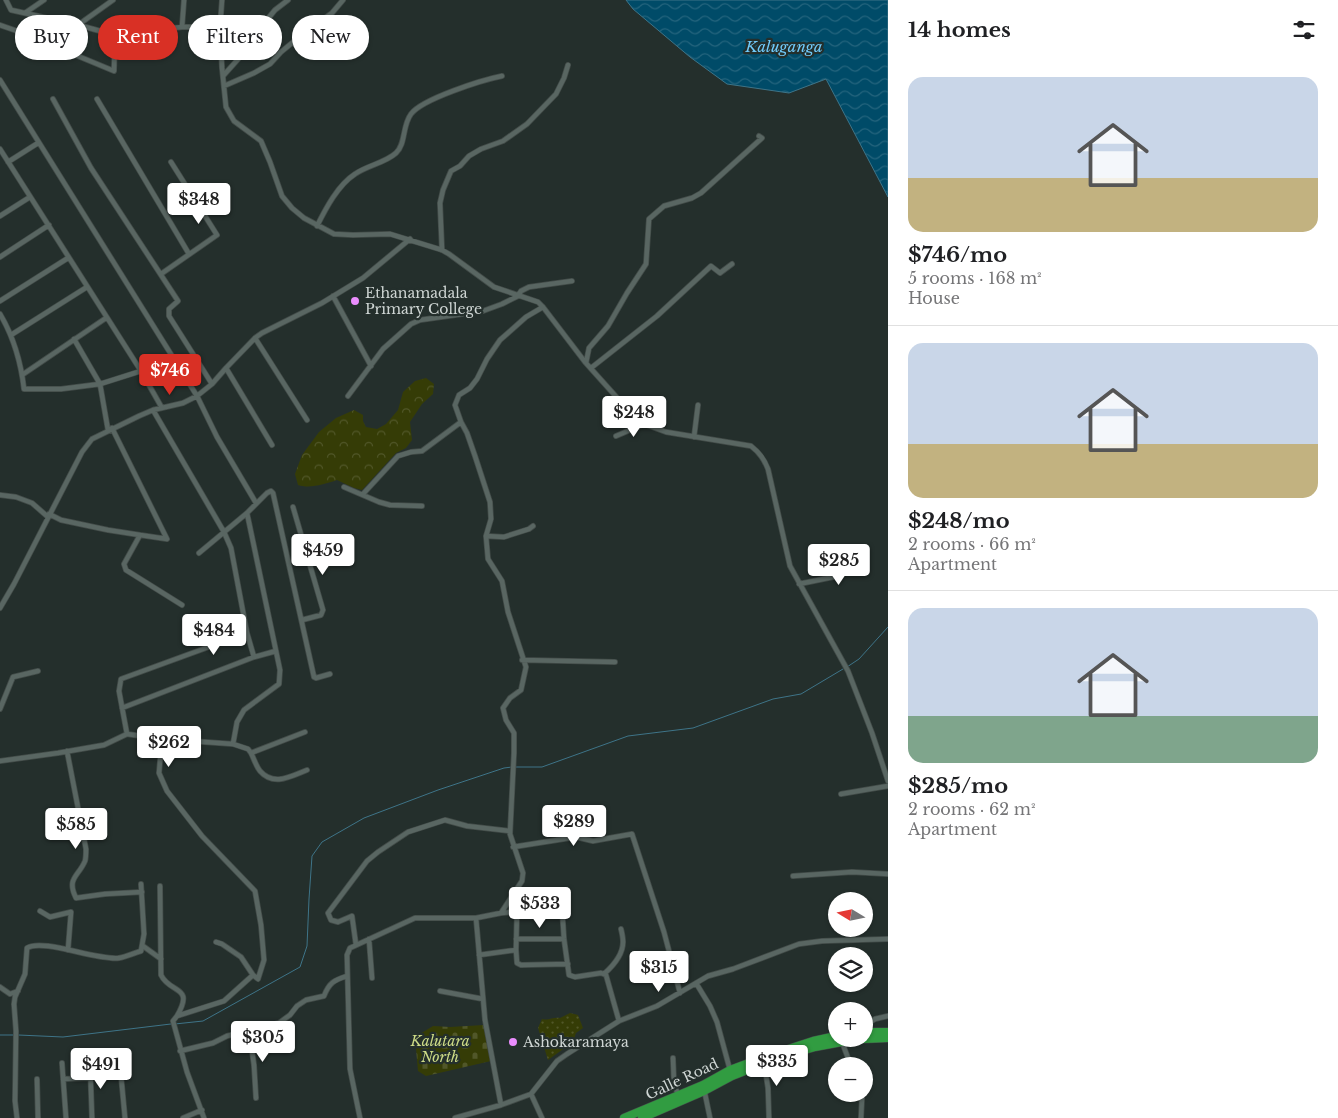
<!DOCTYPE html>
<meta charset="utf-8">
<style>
:root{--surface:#fff;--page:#f2f2f2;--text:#202124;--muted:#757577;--line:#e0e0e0;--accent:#d93025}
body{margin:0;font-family:"Libre Baskerville",serif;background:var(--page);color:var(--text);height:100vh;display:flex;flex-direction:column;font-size:19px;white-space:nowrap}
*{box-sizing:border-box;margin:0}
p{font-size:16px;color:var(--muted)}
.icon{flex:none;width:28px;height:28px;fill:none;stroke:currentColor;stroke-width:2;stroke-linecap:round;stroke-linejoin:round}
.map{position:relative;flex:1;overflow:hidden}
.panel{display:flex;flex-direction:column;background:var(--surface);width:450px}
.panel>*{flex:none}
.guide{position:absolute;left:15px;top:15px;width:475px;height:45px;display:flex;gap:10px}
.needle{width:32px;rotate:280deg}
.controls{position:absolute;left:828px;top:892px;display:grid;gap:10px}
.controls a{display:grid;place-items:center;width:45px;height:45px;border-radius:50%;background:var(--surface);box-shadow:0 1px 4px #0004;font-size:25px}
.price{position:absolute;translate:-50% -42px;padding:0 11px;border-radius:5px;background:#fff;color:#222;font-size:16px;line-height:32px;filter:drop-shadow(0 1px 2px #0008)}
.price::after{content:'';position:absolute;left:50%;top:30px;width:15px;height:11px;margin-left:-8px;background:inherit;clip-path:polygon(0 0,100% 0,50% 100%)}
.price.on{background:var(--accent);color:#fff}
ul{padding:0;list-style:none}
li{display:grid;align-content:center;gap:10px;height:265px;padding:0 20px}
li+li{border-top:1px solid var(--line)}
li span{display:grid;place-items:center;height:155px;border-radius:15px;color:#555}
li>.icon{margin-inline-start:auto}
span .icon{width:90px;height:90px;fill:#fffc;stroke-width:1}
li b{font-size:21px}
h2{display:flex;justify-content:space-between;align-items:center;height:60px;padding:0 20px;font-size:21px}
.pill{padding:0 18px;border-radius:22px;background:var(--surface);box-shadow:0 1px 4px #0004;font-size:18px;line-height:45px}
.pill.on{background:var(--accent);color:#fff}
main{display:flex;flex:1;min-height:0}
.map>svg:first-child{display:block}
.grass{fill:url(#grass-dots)}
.forest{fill:url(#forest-crowns)}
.cemetery{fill:url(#cemetery-stones)}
.water{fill:url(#water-waves);stroke:#3e7488}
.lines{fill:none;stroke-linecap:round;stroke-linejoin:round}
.stream{stroke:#3e7488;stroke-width:1}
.street-casing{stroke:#434c49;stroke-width:6}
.highway-casing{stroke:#434c49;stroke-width:9}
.street{stroke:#596662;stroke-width:4.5}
.highway{stroke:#319c41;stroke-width:8}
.poi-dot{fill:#ea8dfd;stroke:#242f2c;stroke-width:2}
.labels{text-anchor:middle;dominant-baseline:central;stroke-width:4.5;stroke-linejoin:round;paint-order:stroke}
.poi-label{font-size:14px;fill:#ced5d3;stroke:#242f2c;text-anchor:start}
.park-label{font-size:14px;font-style:italic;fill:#cddb86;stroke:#242f2c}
.street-label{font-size:14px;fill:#ced5d3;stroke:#242f2c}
.water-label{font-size:15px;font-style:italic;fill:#70cbfb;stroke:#242f2c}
</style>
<main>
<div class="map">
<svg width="888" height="1118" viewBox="0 0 888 1118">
<defs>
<pattern id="grass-dots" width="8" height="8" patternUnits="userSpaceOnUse" patternTransform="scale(1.25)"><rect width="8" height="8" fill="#353c06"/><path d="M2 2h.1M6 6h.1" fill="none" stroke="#515729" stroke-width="1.8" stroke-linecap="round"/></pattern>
<pattern id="forest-crowns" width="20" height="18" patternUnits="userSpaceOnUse" patternTransform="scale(1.25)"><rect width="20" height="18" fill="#353c06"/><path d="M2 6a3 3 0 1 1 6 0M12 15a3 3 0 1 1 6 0" fill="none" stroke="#515729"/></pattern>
<pattern id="cemetery-stones" width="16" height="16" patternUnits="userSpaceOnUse" patternTransform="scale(1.25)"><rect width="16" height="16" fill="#353c06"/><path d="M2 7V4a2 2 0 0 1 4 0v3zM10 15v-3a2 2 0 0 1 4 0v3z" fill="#515729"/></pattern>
<pattern id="water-waves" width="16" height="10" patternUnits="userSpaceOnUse" patternTransform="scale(1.25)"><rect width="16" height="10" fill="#004b68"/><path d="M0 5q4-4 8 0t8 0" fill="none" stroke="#24647d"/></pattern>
</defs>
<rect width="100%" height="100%" fill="#242f2c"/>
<path class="grass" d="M570,1013l8,2 5,13 -7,5 -3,9 -25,18 -10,-32 4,-9c7,2 10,-2 18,-1z"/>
<path class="forest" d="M426,378l8,6 -1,10 -11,10 -12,18 2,18 -6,8 -10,5 -34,37 -8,-2 -17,-8c-12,4 -27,9 -39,5l-3,-11 7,-19 17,-23 17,-14 18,-8 9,5v6l3,6 11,2 9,-5 12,-14 5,-18 12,-11z"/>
<path class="cemetery" d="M484,1025l7,36 -65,15 -8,-5 -3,-34 18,-11 17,1z"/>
<path class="water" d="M626,0h262v197l-62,-118 -37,14 -62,-9 -37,-27 -57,-48z"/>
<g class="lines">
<path class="stream" d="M847,667l12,-8 29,-32
M516,767h26l86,-31 65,-8 80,-29 28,-5 42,-25
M175,1024l28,-3 97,-54 7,-21 2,-47 3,-43 10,-14 42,-24 74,-28 66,-22 8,-1
M0,1035h14
M18,1035l45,2 108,-13"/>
<defs>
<path id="street" d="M6,0l5,10 67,15 37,10 67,-8 2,-27
M222,0l-2,27 2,41 4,39 8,14 27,20 9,21 12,34 10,12 12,10 30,16 19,1 37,-1 52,16 7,4 45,33 44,15 5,5 42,55 35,39 24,23 22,8 85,14c9,7 13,13 17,23l22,97 58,105 24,62 16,48
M25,13l19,-13
M0,25l20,7 94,39 1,-36
M78,25l35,-25
M182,27h38
M223,76l26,-29 12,-20 14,-17 13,-10
M0,80l197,316 20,41 39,66
M224,86l30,-13 16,-9 11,-12 17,-14 34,-25 11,-13
M53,99l38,69 87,133 -9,8v7l43,68
M97,99l92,155
M0,149l141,222 21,37
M8,162l30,-19
M0,216l30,-19
M317,226c9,-18 21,-41 38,-52 13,-9 30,-11 41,-21 10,-9 6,-27 15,-39 11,-15 71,-34 91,-38
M442,250l-2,-47 3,-13 8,-19 9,-5 9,-10 12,-7 22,-8 24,-17 29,-30 8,-16 4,-13
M0,257l49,-32
M161,274l56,-39 -46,-73
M333,296l38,70
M0,301l68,-43
M0,314c13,22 21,49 24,75h37l39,-5 -26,-45
M11,335l76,-48
M255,338l52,82
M586,363l3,-15 19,-22 19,-33 19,-29 3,-45 15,-13 28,-8 9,-5 61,-55 -3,-2
M226,368l46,77
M591,368l66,-52 54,-50 9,7 12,-9
M22,375l84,-57
M348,396l35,-47 28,-25 9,-4 63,-9 19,-7 16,-8 3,-5 8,-4 43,-6
M153,410l71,122 7,16 16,85 -126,46 -2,12 8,43 35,5
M112,428l55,111 -27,-4 -16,29 2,6 56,35
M108,430l-8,-46 41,-13
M616,436l28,-12
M694,437l4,-32
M344,487l35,15 11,3 32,1
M363,494l35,-38 13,-4 11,-1 39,-29
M0,495l16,2 16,6 16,14
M293,507l30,103 -2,5 -19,5
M49,514l12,6 47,10 32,5
M486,536l18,1 25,-8 4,-3
M199,553l48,-40 20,-20 4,-2 2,2 41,184 2,1 14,-4
M799,584l39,-8c6,-6 5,-15 5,-23
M0,608l14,-24 68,-132 10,-13 47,-23 14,-6 30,-7 14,-7 15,-12 14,-16 29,-30 7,-5 60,-30 41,-25 47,-39
M254,657l22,-6
M522,660l93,2
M122,708l132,-51 -7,-24
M0,709l13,-32 25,-6
M305,732l-54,21c3,6 5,13 9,18 14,16 31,5 47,-1
M233,744l15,5 3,4
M67,751l19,98c0,4 0,9 -1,12 -6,15 -19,17 -9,37l29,-4 37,-2
M0,761l58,-8 46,-8 23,-11
M841,794l47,-8
M513,847l63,-10 17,4 39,-7 32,98 16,61
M793,876l59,-4 36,2
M160,886l1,89c9,19 34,10 16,41
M40,911l10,6 21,-5 -3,38
M501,913l61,-5 2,31 5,36 6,2 26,-4 5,2 13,46
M369,939l3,39
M516,939h48
M216,942l6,2 19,13 12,18
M356,945l-4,-29 -14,6 -7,-2 -3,-7 39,-52 11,-9 30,-20 37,-12 22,6 43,5
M143,946l18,13
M516,950l1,-38
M479,955l37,-5 1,13 4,2 47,-1
M604,974c9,-8 19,-20 19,-32 0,-4 -1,-9 -2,-13
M696,983l14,23 7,16 13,48
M0,987l10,7 8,-3
M440,991l43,8
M864,1026l11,-7 13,-3
M249,1030l5,35 2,33
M842,1042l9,24
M180,1051l33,-8 14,-7 52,-13 11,-8 7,-9 9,-6 18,-4c5,-13 10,-16 23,-20
M673,1058l1,25 4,12
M90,1062l2,56
M764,1062l4,26 1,30
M62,1063l4,55
M120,1065l5,53
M37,1079l1,39
M63,1079l28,-1
M704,1089l6,29
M531,1094l11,24
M860,1094l2,4 -1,20
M501,1105l-16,-85 -9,-102 25,-5 21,-32 1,-8 -13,-39 4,-81v-20l-8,-13 -3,-12 7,-10 11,-8 5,-23 -18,-55 -6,-31 -14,-22 -2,-23 5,-17 -1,-17 -15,-46 -8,-23 -6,-11 -6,-17 4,-10 11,-7 7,-9 10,-20 13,-19 26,-23 17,-10
M17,1118l-2,-17 1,-70 -2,-27 1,-7 10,-23 2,-26c16,-10 70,13 92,10 7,-1 15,-5 22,-7l3,-17 -3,-50
M183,1118l19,-8
M204,1118l-17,-46 -14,-51 4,-5 47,-15 29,-26 5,4 6,-19 -3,-35 -6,-34 -53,-55 -35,-45 -8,-18 3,-34 71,5 4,-22 7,-12 35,-26 1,-14 -33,-157
M360,1118l-10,-49 -3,-114 3,-7 65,-30h61
M455,1118l46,-13 30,-11 26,-33 10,-7 52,-33 38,-15 51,-30 25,-7 66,-25 23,-3 66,-2"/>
<path id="highway" d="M864,1032h24
M864,1039l24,-1
M624,1118l79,-33 27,-15 43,-16 40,-13 23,-5
M642,1118l62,-27 28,-15 43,-17 40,-12 43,-8"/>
</defs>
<use href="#street" class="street-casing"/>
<use href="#highway" class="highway-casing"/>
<use href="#street" class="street"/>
<use href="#highway" class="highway"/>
</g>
<g class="poi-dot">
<circle cx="355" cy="301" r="5"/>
<circle cx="513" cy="1042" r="5"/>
</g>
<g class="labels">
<g class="poi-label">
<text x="365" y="293">Ethanamadala<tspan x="365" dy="16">Primary College</tspan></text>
<text x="523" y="1042">Ashokaramaya</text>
</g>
<g class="park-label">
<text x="440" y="1041">Kalutara<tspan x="440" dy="16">North</tspan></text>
</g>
<g class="street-label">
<text transform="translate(682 1079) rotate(-25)">Galle Road</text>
</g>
<g class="water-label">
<text x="784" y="46">Kaluganga</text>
</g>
</g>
</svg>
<div class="controls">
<a><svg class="needle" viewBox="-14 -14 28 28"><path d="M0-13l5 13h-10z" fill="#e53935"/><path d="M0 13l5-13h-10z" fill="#757577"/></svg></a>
<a><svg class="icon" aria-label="layers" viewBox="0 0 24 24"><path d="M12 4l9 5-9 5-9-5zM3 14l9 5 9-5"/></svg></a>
<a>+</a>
<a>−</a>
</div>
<b class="price" style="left:199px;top:225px">$348</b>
<b class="price on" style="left:170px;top:396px">$746</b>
<b class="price" style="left:634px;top:438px">$248</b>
<b class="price" style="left:323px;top:576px">$459</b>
<b class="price" style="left:839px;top:586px">$285</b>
<b class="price" style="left:214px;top:656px">$484</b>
<b class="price" style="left:169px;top:768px">$262</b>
<b class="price" style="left:574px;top:847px">$289</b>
<b class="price" style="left:76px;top:850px">$585</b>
<b class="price" style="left:540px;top:929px">$533</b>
<b class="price" style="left:659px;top:993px">$315</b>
<b class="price" style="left:263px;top:1063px">$305</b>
<b class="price" style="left:777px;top:1087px">$335</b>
<b class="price" style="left:101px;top:1090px">$491</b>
<div class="guide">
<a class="pill">Buy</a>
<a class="pill on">Rent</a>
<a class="pill">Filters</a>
<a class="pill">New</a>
</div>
</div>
<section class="panel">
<h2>14 homes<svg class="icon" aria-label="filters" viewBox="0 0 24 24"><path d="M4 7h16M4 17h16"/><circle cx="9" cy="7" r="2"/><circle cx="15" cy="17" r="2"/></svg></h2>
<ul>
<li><span style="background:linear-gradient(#c9d6e8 65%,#c2b280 0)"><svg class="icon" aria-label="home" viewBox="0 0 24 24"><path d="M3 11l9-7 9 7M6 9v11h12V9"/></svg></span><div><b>$746/mo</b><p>5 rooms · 168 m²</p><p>House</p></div></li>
<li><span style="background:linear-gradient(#c9d6e8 65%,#c2b280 0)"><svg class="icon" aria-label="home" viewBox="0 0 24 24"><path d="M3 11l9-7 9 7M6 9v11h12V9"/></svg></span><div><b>$248/mo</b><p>2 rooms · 66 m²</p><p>Apartment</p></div></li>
<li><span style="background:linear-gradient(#c9d6e8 70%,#7fa58c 0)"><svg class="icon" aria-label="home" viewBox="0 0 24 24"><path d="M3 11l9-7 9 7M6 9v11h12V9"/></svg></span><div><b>$285/mo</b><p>2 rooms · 62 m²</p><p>Apartment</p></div></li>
</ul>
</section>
</main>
